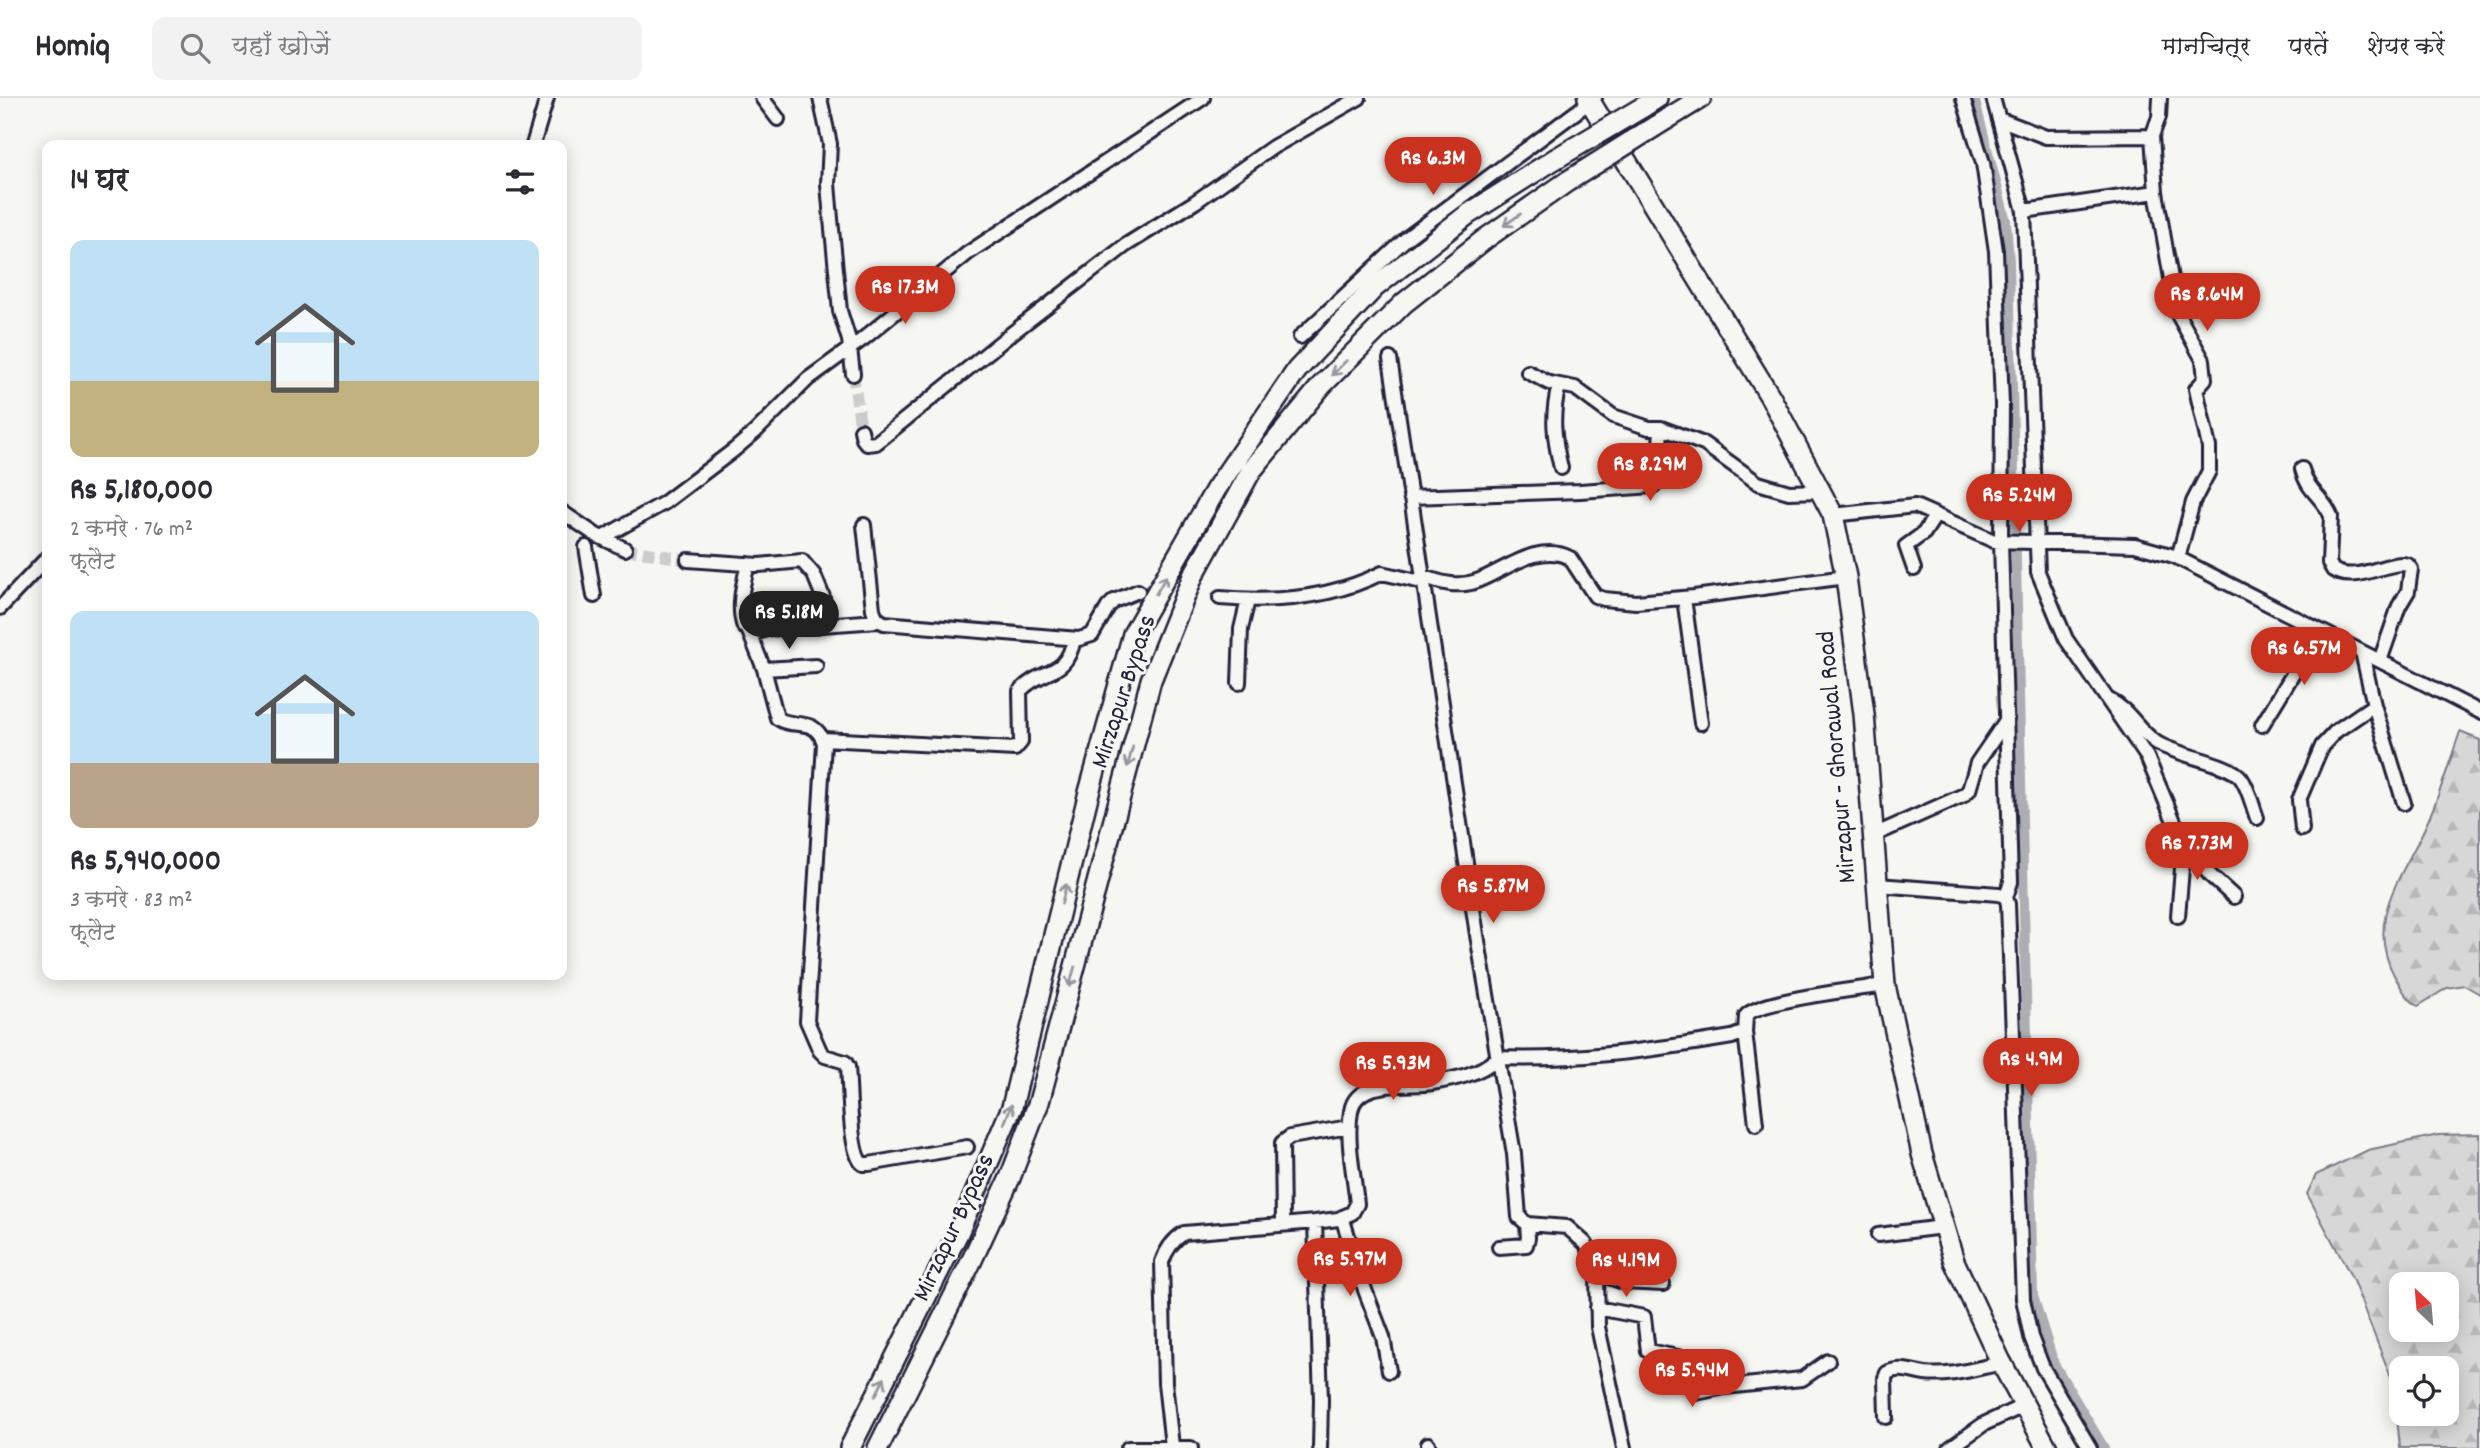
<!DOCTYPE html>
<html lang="hi">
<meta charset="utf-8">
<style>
:root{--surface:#fff;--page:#f2f2f3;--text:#2b2b33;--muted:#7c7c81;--line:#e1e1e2;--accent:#c8321e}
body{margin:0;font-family:Dekko,"Playpen Sans Deva",sans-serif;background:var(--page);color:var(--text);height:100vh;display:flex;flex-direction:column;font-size:26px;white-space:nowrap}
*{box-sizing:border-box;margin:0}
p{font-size:23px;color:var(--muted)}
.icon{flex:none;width:38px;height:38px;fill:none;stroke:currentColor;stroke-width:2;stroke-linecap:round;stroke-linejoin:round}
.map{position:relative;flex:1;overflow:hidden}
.sheet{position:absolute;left:42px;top:42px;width:525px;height:840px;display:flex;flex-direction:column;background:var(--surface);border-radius:14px;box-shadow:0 4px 18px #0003}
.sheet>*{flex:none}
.needle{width:46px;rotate:334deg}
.tools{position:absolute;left:2389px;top:1174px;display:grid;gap:14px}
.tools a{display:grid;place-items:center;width:70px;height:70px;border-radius:14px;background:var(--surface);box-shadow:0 4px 18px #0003;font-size:35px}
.price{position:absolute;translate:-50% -60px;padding:0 16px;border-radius:24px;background:var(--accent);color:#fff;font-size:23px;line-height:46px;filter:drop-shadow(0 2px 4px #0008)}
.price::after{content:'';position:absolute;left:50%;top:42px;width:21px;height:16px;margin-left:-10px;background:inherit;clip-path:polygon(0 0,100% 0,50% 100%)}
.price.on{background:#222;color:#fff}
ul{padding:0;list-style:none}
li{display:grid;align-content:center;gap:14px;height:371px;padding:0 28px}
li span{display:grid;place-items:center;height:217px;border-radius:14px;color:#555}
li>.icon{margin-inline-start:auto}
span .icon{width:126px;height:126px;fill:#fffc;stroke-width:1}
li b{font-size:30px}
h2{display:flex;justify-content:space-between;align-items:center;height:84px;padding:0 28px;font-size:30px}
header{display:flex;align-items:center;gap:42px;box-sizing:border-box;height:98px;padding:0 35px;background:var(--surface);border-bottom:2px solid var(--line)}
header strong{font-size:33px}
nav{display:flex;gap:38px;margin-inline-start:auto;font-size:24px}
.search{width:490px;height:63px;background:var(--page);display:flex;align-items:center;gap:18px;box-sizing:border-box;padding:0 24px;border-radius:14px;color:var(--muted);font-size:26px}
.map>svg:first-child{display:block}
.forest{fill:url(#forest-firs);stroke:#7c7c89;stroke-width:2;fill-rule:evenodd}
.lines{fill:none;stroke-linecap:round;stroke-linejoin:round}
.canal{stroke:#adadb3;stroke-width:10}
.minor-tunnel{stroke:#cccccd;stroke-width:12;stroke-dasharray:12 6;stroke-linecap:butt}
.minor-casing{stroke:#22223b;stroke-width:18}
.primary-casing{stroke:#22223b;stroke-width:24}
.trunk-casing{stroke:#22223b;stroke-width:24}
.minor{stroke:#f6f6f2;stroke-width:12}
.primary{stroke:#f6f6f2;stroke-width:19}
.trunk{stroke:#f6f6f2;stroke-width:19}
.trunk-bridge-casing{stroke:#22223b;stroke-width:24;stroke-linecap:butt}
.trunk-bridge{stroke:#f6f6f2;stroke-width:19}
.oneway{stroke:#9797a0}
.labels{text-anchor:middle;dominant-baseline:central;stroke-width:6;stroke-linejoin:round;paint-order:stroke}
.street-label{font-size:26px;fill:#22223b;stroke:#f6f6f2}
</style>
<header>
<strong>Homiq</strong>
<div class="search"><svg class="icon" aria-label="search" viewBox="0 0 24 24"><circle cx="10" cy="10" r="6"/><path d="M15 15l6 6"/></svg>यहाँ खोजें</div>
<nav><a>मानचित्र</a><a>परतें</a><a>शेयर करें</a></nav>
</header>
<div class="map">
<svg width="2480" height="1350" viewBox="0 0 2480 1350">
<defs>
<pattern id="forest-firs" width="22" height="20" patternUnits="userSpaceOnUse" patternTransform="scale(1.75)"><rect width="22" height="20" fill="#d7d7d7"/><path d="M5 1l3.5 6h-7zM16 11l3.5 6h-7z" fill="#b8b8b9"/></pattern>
</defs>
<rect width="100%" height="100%" fill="#f6f6f2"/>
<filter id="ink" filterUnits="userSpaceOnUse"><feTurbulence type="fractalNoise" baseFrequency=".0143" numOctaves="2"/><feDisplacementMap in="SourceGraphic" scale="14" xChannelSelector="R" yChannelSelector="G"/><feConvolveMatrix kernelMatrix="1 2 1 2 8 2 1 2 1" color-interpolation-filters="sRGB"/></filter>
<g filter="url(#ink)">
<path class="forest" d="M2460,634l20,8v254l-16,-9 -17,3 -29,18c-12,-8 -16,-17 -23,-29 -32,-58 9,-102 32,-154 13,-29 22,-60 33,-91z
M2480,1036v314h-80l-6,-63 -43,-109 -44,-82 9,-19 52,-25 70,-15zM2401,1186h45v46h-45zM2401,1270h45v46h-45z"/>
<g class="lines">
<path class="canal" d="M1974,0l32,123 3,40 24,1035 21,68 50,84"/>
<path class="minor-tunnel" d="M853,276l8,56
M625,451l63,11"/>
<defs>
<path id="minor" d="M762,0l16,21
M820,0l10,46 -2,40 3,35 9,92 9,29 4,34
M1963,0l20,65 13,88 6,154 -1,137 10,340 -5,15
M1993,0l31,113 14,361 28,67 81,118 37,88 27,31 23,21
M2160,0l-1,19 -7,19 4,56 21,121 26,47 2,19 -9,10 13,58v24l-16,31 -15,56
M1999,21l47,18 106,-1
M533,47l14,-47
M2024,113l132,-19
M1300,239l108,-100 187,-139
M1390,261l87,576 37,219 5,63 8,7 40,3 18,16 8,12 4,18 1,54 26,121
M1528,274l21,11 26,5 38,28 36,12h12l43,16 54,39 31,9 33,-1
M1559,288c-8,29 -5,53 2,82
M861,332l2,9 4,5 9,-1 131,-106 119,-92 69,-43 78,-55 86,-49
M2302,371c5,22 21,28 29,47l-2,47 4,7c21,13 48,-6 70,-6l5,1 3,4 -3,22 -9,15 -19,55
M1410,399l170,-6 73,-5 5,-5 3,-53
M562,414l34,23 29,14
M1833,417l82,-9 79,35 141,4 39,11 306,156
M864,427l9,84 3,9 8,5 195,16 13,-4 16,-28 6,-6 24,-10
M602,440l62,-35 70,-53 21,-18 53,-53 55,-40 105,-86 235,-155
M586,449l8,49
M688,462l71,5 43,-4 12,14 9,22
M748,466c-5,20 -11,44 -4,63l4,2 16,40 13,49c17,12 37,-3 47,25l-17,278 13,30 5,5 20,6 3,5c2,19 1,88 15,97h6l98,-17
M1914,471l-8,-23 18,-13 11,-17
M1220,500c55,5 112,0 162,-25l35,8 6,-5c17,7 35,12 54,5 27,-10 62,-40 93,-23l25,38 9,3 32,3 58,-5 152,-20
M1684,500l17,125
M0,510l47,-50
M751,537l15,-6 112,-8
M764,571l52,-3
M1239,585l2,-54 7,-29
M2109,602c21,10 29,31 48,43 21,13 73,20 84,35 8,11 11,27 16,40
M2374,607l30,98
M2262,627l45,-74 16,-19
M823,641l192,10 6,-7 -1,-51c22,-24 46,-12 54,-52
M2302,731l-3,-29 23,-54 14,-15 38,-26 -12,-53
M1874,737l90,-40 5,-5 8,-27 30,-44
M1877,787l122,9 7,3 2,7 15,395 8,38 12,31 47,80
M2178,818l6,-71
M1745,934l11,92
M1342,1119l23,73 18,47 6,34
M1315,1124l6,178 -1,48
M1283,1126l-1,-81 8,-6 59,-10
M1878,1137l65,-8
M1499,1149l27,-2 2,-7 -1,-14
M1597,1175l26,9 40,2
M1597,1210l47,9 4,34 35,7 5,4 8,31 29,-6 77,-8 26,-18
M1886,1319l-1,-39 2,-5c12,-7 25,-1 38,1 25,3 52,-6 77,-11
M1428,1346l1,4
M1172,1348l-7,-63 -3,-121c4,-12 11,-22 22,-29l131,-11 23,-3 14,-6 5,-9c-3,-30 -11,-64 -6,-93 5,-33 57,-24 81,-28 23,-4 48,-9 65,-25 78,3 157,-8 235,-21l13,-5 1,-16c11,-16 115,-27 139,-31
M1128,1350h63
M1950,1350l34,-24 39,-18"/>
<path id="primary" d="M1588,0l183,300 62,117 13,62 18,137 21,271 37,169 32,107 46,99 47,88"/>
<path id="trunk" d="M1643,9l14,-9
M1654,29l47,-29
M850,1350l108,-215 54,-126 76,-311 45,-162 83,-145 81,-119 78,-83 92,-72 88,-56
M878,1350l93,-186 39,-84 29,-76 112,-422 42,-104 58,-105 71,-86 82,-82 81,-64 83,-58"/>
</defs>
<use href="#minor" class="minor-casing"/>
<use href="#primary" class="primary-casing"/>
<use href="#trunk" class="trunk-casing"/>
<use href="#minor" class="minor"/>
<use href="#primary" class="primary"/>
<use href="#trunk" class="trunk"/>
<defs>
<path id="trunk-bridge" d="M1555,61l88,-52
M1568,83l86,-54"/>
</defs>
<use href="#trunk-bridge" class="trunk-bridge-casing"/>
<use href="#trunk-bridge" class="trunk-bridge"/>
</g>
<defs><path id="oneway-shaft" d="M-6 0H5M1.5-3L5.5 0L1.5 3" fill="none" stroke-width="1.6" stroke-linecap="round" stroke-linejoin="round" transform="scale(1.75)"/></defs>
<g class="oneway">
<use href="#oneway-shaft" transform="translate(1512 122) rotate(145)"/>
<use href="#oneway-shaft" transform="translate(1339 270) rotate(135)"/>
<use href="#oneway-shaft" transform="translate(1161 487) rotate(-60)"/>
<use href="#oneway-shaft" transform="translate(1130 659) rotate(105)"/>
<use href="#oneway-shaft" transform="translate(1064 796) rotate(-76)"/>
<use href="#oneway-shaft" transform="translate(1072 879) rotate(105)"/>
<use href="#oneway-shaft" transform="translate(1008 1016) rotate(-69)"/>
<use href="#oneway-shaft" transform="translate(880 1289) rotate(-63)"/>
</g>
</g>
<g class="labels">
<g class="street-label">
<text transform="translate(1125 594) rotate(-72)">Mirzapur Bypass</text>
<text transform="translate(1838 659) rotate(-95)">Mirzapur - Ghorawal Road</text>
<text transform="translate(955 1130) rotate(-65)">Mirzapur Bypass</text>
</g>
</g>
</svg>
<div class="tools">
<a><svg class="needle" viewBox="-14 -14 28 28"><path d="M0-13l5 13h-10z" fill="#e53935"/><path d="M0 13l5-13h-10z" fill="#7c7c81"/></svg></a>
<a><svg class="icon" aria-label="locate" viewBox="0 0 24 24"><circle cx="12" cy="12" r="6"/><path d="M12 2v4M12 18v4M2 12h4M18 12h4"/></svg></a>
</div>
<b class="price" style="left:1433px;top:99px">Rs 6.3M</b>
<b class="price" style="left:905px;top:228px">Rs 17.3M</b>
<b class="price" style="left:2207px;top:235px">Rs 8.64M</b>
<b class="price" style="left:1650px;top:405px">Rs 8.29M</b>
<b class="price" style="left:2019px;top:436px">Rs 5.24M</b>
<b class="price on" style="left:789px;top:553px">Rs 5.18M</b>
<b class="price" style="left:2304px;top:589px">Rs 6.57M</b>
<b class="price" style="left:2197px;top:784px">Rs 7.73M</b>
<b class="price" style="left:1493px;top:827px">Rs 5.87M</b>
<b class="price" style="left:2031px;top:1000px">Rs 4.9M</b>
<b class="price" style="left:1393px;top:1004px">Rs 5.93M</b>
<b class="price" style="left:1350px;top:1200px">Rs 5.97M</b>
<b class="price" style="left:1626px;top:1201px">Rs 4.19M</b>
<b class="price" style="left:1692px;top:1311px">Rs 5.94M</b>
<section class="sheet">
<h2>14 घर<svg class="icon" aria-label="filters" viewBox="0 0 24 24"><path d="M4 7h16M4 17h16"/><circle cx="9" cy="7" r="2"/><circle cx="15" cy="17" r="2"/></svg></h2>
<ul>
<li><span style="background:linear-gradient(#bfe0f5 65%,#c2b280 0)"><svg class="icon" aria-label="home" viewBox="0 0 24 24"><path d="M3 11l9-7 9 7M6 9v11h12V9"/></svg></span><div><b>Rs 5,180,000</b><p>2 कमरे · 76 m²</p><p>फ़्लैट</p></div></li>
<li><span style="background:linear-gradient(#bfe0f5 70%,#b9a48a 0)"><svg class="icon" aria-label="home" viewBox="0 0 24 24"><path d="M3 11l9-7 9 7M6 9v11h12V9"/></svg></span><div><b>Rs 5,940,000</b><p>3 कमरे · 83 m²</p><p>फ़्लैट</p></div></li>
</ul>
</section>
</div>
